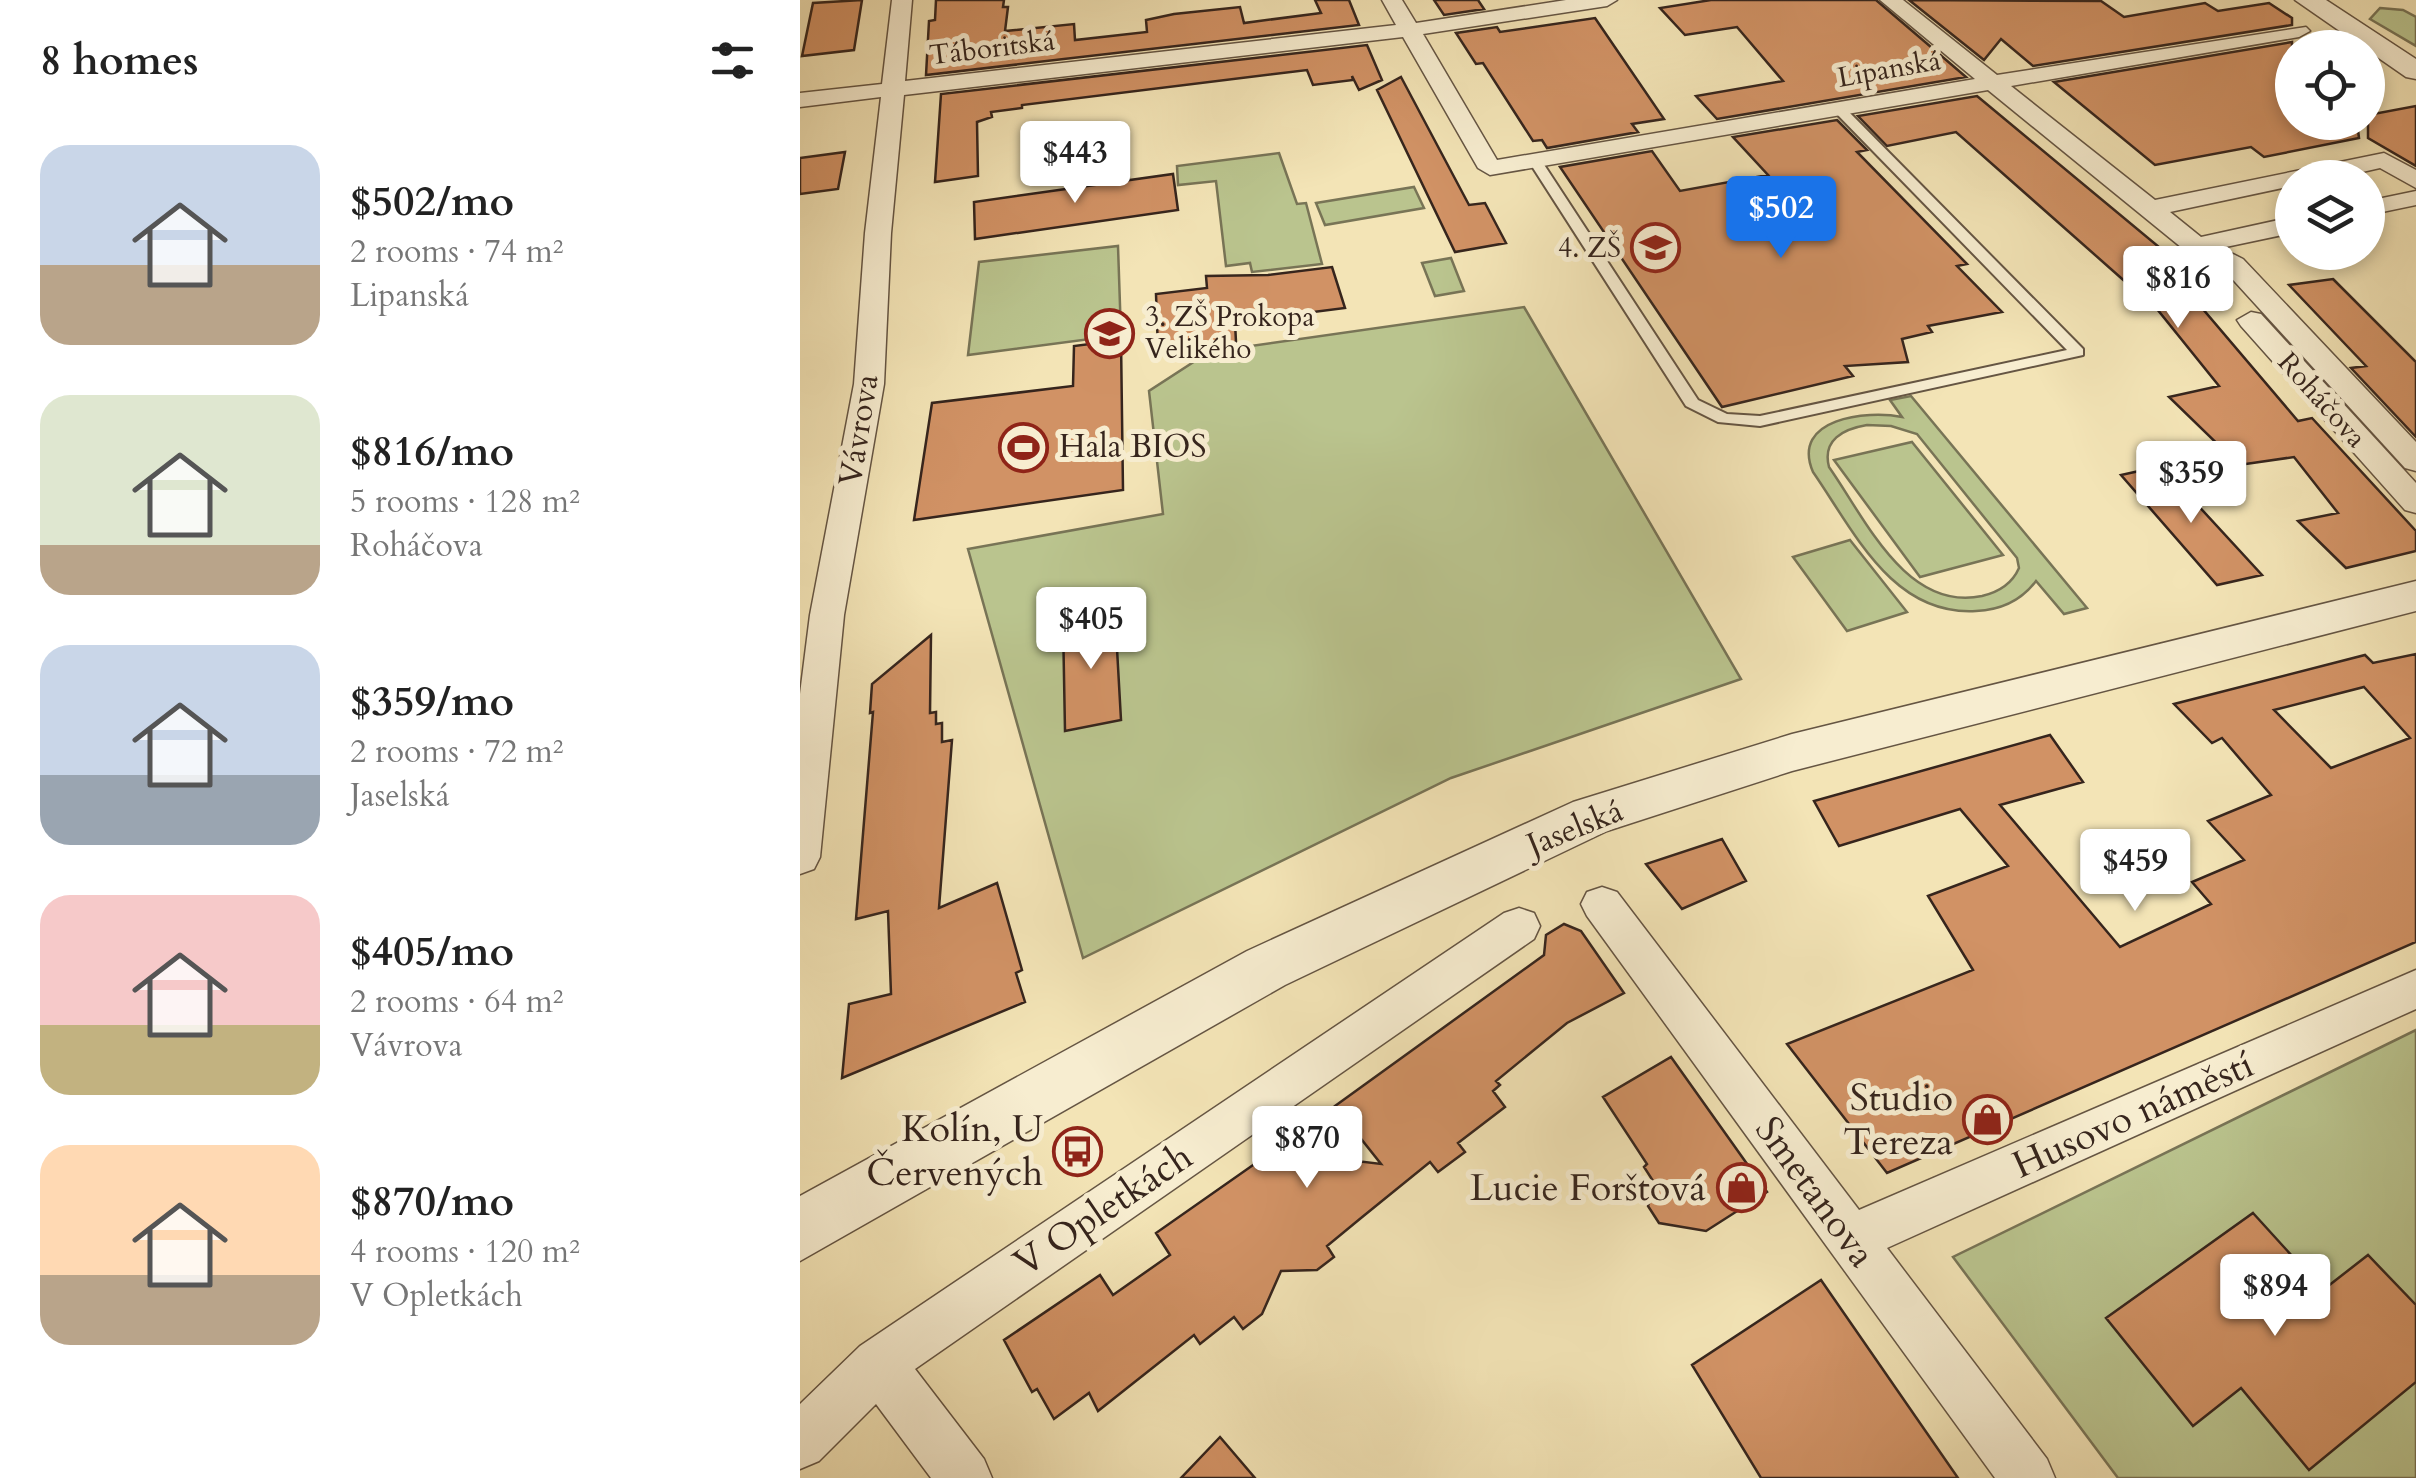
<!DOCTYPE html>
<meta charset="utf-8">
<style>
:root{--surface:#fff;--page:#f6f6f6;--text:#222;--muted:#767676;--accent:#1a73e8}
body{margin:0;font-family:Cardo,serif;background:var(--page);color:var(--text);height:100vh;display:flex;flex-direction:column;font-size:38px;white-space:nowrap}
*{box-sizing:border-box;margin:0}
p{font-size:32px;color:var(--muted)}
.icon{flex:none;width:55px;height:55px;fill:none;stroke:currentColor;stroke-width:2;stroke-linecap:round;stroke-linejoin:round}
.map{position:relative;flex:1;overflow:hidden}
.panel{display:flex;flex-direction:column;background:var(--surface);width:800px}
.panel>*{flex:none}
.controls{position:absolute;left:1475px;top:30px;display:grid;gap:20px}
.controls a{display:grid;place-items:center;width:110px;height:110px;border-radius:50%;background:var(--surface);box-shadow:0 5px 15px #0003;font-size:50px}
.price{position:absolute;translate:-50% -85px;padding:0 22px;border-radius:10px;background:#fff;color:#222;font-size:32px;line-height:65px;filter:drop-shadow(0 2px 5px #0008)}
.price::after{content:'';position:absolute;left:50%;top:60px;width:30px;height:22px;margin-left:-15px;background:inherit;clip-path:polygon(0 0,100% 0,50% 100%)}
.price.on{background:var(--accent);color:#fff}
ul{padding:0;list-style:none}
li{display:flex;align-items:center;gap:30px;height:250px;padding:0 40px}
li span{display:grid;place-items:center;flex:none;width:280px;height:200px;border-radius:30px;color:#555}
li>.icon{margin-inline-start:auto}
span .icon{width:120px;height:120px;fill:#fffc;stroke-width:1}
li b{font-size:42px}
h2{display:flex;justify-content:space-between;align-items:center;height:120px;padding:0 40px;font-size:42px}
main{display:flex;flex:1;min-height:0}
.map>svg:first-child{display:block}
.green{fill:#bac48e;stroke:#787456;stroke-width:2.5;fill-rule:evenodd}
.building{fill:#d19265;stroke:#36251d;stroke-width:2.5;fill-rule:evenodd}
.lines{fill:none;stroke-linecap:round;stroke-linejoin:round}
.service-casing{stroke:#655543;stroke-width:4}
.minor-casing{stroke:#655543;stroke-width:3}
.tertiary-casing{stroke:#655543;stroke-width:3}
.service{fill:#f7edd0;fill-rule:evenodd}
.minor{fill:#f7edd0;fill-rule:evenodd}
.tertiary{fill:#f7edd0;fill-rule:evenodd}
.labels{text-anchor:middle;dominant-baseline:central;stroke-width:10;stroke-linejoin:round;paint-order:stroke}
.far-street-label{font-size:28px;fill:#36251d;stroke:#f7edd0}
.far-poi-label{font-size:28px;fill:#36251d;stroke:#f7edd0;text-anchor:end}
.street-label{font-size:32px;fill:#36251d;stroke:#f7edd0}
.poi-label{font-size:32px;fill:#36251d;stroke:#f7edd0;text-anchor:start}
.near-poi-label{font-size:38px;fill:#36251d;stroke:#f7edd0;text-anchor:end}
.near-street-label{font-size:38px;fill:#36251d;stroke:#f7edd0}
</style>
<main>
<section class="panel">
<h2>8 homes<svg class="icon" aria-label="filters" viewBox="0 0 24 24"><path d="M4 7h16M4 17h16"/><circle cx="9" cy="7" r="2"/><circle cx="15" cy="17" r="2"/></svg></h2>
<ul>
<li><span style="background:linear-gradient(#c9d6e8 60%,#b9a48a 0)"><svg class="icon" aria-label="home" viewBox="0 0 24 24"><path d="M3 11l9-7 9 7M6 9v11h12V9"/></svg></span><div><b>$502/mo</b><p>2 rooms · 74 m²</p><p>Lipanská</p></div></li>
<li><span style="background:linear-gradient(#dfe7d0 75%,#b9a48a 0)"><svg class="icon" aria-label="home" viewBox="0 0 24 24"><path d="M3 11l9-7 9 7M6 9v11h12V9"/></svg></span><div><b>$816/mo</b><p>5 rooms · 128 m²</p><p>Roháčova</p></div></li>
<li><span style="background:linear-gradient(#c9d6e8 65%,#9aa5b1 0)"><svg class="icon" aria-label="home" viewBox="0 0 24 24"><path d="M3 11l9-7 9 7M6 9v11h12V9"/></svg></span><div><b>$359/mo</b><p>2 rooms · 72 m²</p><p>Jaselská</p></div></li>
<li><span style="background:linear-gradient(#f6c9c9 65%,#c2b280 0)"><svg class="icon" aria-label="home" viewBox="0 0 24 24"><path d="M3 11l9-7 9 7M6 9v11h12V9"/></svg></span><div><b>$405/mo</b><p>2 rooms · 64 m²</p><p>Vávrova</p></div></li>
<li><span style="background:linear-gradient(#ffd9b3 65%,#b9a48a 0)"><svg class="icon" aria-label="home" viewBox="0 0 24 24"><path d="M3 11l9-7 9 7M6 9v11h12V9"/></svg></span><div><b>$870/mo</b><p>4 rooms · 120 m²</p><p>V Opletkách</p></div></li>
</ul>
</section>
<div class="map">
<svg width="1616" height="1478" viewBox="0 0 1616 1478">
<rect width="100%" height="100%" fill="#f3e4b6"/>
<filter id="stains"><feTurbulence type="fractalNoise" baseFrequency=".002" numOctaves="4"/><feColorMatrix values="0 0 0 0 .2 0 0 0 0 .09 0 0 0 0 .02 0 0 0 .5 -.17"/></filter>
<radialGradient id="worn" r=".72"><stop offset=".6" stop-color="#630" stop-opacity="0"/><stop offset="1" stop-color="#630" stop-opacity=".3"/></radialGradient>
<path class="green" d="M1580,8l23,2 13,7v29l-46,-27z
M479,153l18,51 9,-1 16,61 -70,8 -2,-9 -24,3 -10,-85 -38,4 -1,-19z
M614,187l10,21 -99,17 -9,-22z
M318,246l3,89 -153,20 11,-93z
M651,258l13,33 -29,5 -13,-33z
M724,307l217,372 -290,99 -368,180 -115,-409 195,-35 -14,-123 60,-39z
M1111,396l176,212 -23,6 -28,-33c-15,20 -35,29 -60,30 -84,5 -122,-80 -163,-139 -23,-54 54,-62 89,-55l-12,-17zM1067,425l24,1 26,8 100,124 2,10c-7,16 -20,24 -37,28 -76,16 -117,-78 -153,-129 -7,-27 14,-38 38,-42z
M1112,442l91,113 -83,22 -86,-117z
M1050,540l57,72 -60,19 -54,-74z
M1616,1030v448h-298l-165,-221z"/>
<path class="building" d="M62,0l-8,50 -52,6 11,-53z
M136,0h68l-1,7h5l-3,24 69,-7 1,16 72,-8 -1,-12 28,-6 66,-7 4,16 77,-10 -6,-13h34l10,25 -433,50 3,-54 6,-1z
M634,0h44l6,9 -40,6z
M911,0h165l90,77 -249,42 -21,-23 87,-15 -46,-54 -52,8 -25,-27z
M1109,0l192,1 23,16 81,-14 13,8 51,-8 23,15v7l-259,41 -32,-27 -17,21z
M795,18l69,101 -32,5 6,8 -91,16 -5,-8 -9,1 -50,-78 -7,1 -20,-31 41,-6 3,5z
M1492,42v80h65l2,16 -95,19 -13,-10 -96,18 -101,-83z
M567,45l15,35 -23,10 -7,-14 1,4 -40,5 -6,-15 -285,35v3l-31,4 1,5 -15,5 1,54 -43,6 6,-88z
M601,77l68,128 16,-2 21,40 -51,9 -78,-162z
M1177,96l212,176 -15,3 124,146 14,-3 104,113v20l-70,17 -48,-47 40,-8 -44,-56 -55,8 -70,-68 50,-11 -83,-103 -7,2 -173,-153 -69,14 -29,-30z
M1616,106v60l-48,-28v-23z
M1037,120l30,30 -10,2 110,112 -10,2 45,46 -74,14 4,6 -30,7 6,23 -63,4 8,10 -131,31 -162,-240 92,-16 28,40 88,-16 -35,-38z
M45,152l-7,37 -38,5v-36z
M373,174l5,36 -203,29 -1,-37z
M532,267l13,41 -110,14 1,20 -78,9 -2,-57 51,-6 -1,-12 62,-1z
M1533,279l83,83v75l-65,-69 15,-2 -77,-81z
M321,340l2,150 -209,30 18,-117 141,-17 1,-40z
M1362,466l31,34 69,75 -45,10 -96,-110z
M315,613l6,107 -56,11 -2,-109z
M131,635l-1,78 6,-1v12l6,-1v19l10,-2 -13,168 58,-25 25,87 -6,3 9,29 -183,76 7,-74 42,-10 -3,-83 -32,8 17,-207 -3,1 2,-29z
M1616,654v288l-529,231 -100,-129 186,-74 -45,-74 80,-30 -48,-57 -121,37 -25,-45 236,-66 33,47 -83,23 120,142 91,-43 -19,-22 52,-22 -36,-39 63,-26 -49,-57 -10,5 -38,-39 191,-49 8,8zM1564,687l46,51 -79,30 -57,-58z
M922,839l24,42 -64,28 -36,-45z
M764,924l17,7 43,62 -57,30 -71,58 4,4 -7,6 12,16 -47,36 7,9 -27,20 -8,-10 -69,56 -34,28 7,11 -17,13 -36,1 -19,43 -19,15 -9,-12 -34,27 -6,-9 -96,76 -9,-18 -35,26 -17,-30 -5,3 -28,-52 96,-65 13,20 57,-40 -14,-22 117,-82 108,13 -46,-58 209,-151 2,-20z
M871,1057l96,135 -61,39 -47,-8 -11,-17 7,-22 -11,-17 3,-3 -44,-67z
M1453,1213l70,77 45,-35 48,50v77l-107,88 -68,-82 -48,38 -87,-108z
M1021,1280l137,198h-197l-69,-113z
M420,1437l35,41h-74z"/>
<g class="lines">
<defs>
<path id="service" d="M1034,105h8l241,244v6l-323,71 -42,-4 -32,-16 -158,-246 1,-3h10l159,243 29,14 33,2 307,-66 -233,-239z"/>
<path id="minor" d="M92,0h20l-7,81 491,-56 -14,-25h20l14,23 150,-23h51l-10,6 -184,28 74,126 478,-81 -95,-79h23l94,75 309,-48 4,4 -11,6 -288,49 144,114 229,-47 32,17v18l-36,-20 -44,10h-44v8l-122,26 31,25 91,-20v16l-71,15 22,11 173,183v29l-11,-3 -180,-197 -38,-19 -199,-162 -498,85 -12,-7 -75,-131 -499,58 -13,138 -7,151 -40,231 -24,242 -6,12 -14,5v-180l10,-79 44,-231 11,-151 16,-136 -81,10v-14l82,-9z
M1616,191v14l-48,10v-14z
M1451,312l10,2 155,169v30l-11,-3 -164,-184 -4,-6z
M802,887l15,5 242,318 557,-240v39l-529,239 160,211 8,19h-60l-408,-562 -6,-12 6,-12z
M719,908l15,5 6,13 -6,13 -619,430 69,90 8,19h-61l-55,-74 -57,57 -19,8v-65l60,-58 644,-433z"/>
<path id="tertiary" d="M1495,0h31l90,59v20l-10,-2z
M1616,581v30l-624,160 -185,60 -322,154 -485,276v-65l447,-245 326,-149 219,-68z"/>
</defs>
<use href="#service" class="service-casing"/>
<use href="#minor" class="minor-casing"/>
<use href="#tertiary" class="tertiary-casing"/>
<use href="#service" class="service"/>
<use href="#minor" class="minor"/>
<use href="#tertiary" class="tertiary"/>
</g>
<defs>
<symbol id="school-ring" viewBox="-11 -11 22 22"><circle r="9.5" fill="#f7edd0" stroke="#8f2418" stroke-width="1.5"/><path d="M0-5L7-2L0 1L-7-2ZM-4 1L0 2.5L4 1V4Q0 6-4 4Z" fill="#8f2418"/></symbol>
<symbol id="stadium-ring" viewBox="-11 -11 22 22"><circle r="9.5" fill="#f7edd0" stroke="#8f2418" stroke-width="1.5"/><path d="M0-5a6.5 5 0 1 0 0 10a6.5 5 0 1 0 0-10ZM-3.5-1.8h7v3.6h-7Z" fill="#8f2418"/></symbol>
<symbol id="shop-ring" viewBox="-11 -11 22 22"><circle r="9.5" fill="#f7edd0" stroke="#8f2418" stroke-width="1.5"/><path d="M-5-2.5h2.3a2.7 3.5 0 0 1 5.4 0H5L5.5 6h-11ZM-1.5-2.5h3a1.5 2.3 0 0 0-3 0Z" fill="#8f2418"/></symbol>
<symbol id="bus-ring" viewBox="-11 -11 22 22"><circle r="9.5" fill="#f7edd0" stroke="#8f2418" stroke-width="1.5"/><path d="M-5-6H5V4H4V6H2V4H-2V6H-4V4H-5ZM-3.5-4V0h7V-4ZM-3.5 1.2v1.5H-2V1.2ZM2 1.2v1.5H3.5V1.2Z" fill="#8f2418"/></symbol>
</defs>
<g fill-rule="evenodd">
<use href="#school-ring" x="828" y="220" width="55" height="55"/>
<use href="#school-ring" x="282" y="306" width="55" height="55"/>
<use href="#stadium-ring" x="196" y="420" width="55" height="55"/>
<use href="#shop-ring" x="1160" y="1092" width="55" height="55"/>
<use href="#bus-ring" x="250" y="1124" width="55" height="55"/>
<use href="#shop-ring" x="914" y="1160" width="55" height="55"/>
</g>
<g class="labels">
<g class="far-street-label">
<text transform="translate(192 48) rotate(-7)">Táboritská</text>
<text transform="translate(1089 69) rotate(-10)">Lipanská</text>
<text transform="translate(1522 400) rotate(48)">Roháčova</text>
</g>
<g class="far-poi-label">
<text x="821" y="248">4. ZŠ</text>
<text x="345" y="317" text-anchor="start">3. ZŠ Prokopa<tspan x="345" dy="32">Velikého</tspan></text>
</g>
<g class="street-label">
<text transform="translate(59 430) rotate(-81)">Vávrova</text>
<text transform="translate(775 828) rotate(-22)">Jaselská</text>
</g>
<g class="poi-label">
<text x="259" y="447">Hala BIOS</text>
</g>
<g class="near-poi-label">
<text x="1153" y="1098">Studio<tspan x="1153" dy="44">Tereza</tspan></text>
<text x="243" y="1129">Kolín, U<tspan x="243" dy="44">Červených</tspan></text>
<text x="906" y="1188">Lucie Forštová</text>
</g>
<g class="near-street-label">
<text transform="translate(1333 1115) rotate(-24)">Husovo náměstí</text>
<text transform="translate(1015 1192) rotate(54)">Smetanova</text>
<text transform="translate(303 1210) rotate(-34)">V Opletkách</text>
</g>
</g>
<rect width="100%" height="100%" filter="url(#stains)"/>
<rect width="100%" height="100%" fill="url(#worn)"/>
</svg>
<div class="controls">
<a><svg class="icon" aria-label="locate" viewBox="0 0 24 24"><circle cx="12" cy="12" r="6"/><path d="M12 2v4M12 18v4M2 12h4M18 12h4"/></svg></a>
<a><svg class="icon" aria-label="layers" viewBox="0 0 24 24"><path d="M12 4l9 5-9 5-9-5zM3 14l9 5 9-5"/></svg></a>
</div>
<b class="price" style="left:275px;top:206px">$443</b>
<b class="price on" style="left:981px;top:261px">$502</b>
<b class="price" style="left:1378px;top:331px">$816</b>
<b class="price" style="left:1391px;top:526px">$359</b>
<b class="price" style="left:291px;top:672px">$405</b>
<b class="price" style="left:1335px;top:914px">$459</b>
<b class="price" style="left:507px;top:1191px">$870</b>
<b class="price" style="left:1475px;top:1339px">$894</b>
</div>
</main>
